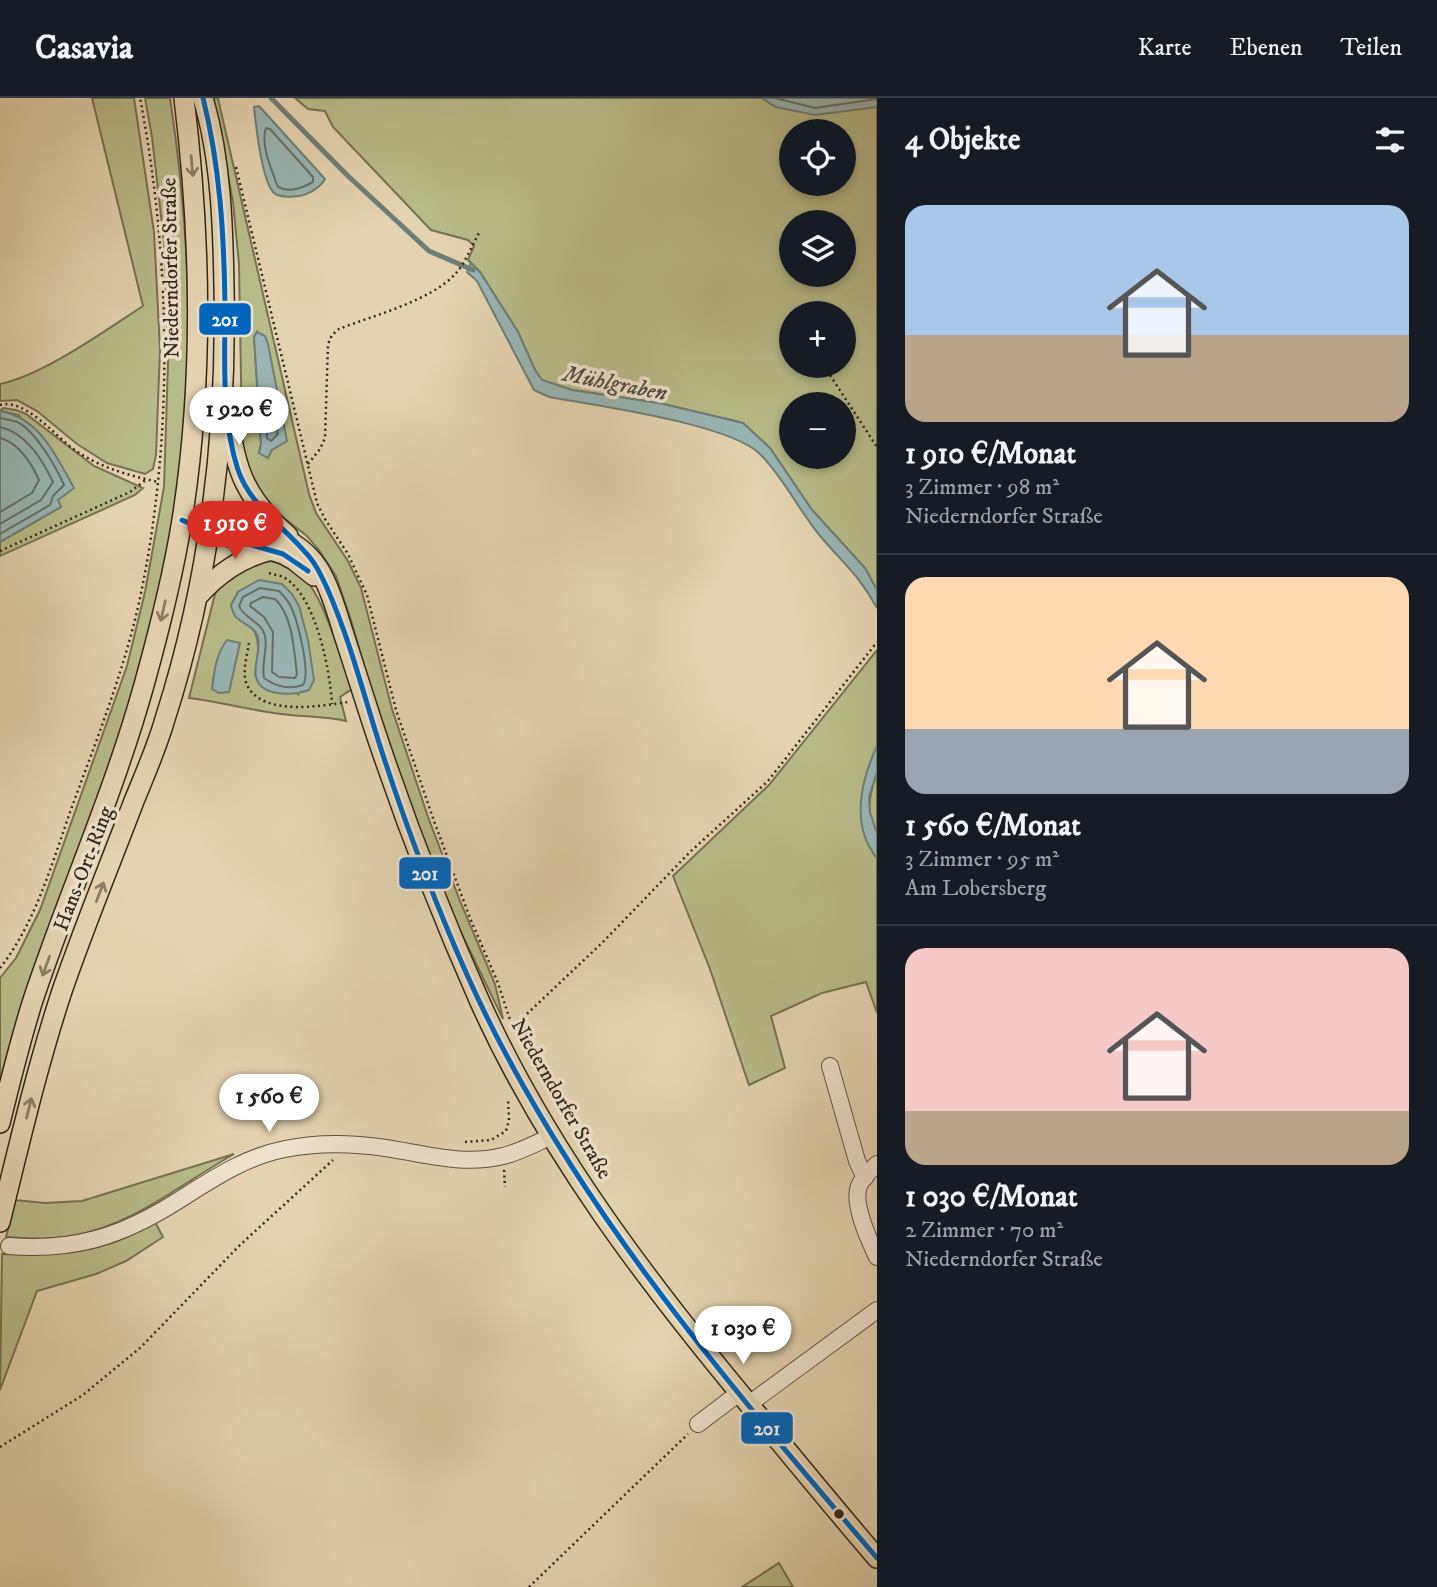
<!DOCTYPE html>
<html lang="de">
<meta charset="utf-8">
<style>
:root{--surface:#171b24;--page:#20242c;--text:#f1f3f6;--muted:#9ea1a6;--line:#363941;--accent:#d93025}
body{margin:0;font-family:"IM FELL DW Pica",serif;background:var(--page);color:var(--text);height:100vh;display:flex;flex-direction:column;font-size:26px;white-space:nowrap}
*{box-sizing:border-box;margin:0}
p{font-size:23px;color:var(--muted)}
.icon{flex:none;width:38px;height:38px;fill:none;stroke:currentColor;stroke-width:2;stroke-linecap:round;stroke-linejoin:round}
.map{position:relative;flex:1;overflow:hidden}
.panel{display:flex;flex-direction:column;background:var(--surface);width:560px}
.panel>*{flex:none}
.controls{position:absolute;left:779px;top:21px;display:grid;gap:14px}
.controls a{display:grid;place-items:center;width:77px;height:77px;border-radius:50%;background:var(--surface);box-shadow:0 4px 10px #0003;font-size:35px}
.price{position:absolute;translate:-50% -60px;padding:0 16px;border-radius:24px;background:#fff;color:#222;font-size:23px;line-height:46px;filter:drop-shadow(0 2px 4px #0008)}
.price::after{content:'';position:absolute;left:50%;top:42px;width:21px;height:16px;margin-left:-10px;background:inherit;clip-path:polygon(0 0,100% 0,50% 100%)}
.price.selected{background:var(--accent);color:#fff}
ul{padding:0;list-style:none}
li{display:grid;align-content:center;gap:14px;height:371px;padding:0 28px}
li+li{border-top:2px solid var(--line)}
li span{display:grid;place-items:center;height:217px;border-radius:21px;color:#555}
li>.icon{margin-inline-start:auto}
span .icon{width:126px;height:126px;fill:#fffc;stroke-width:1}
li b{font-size:30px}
h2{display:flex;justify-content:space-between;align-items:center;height:84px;padding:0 28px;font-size:30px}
header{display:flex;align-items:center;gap:42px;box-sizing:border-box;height:98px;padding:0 35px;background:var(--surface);border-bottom:2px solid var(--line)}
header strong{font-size:33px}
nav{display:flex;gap:38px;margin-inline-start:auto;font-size:24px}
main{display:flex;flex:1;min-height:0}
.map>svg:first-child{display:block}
.green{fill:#b7bb89;stroke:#747252;stroke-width:2;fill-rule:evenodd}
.water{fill:#98b6b4;stroke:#6f7d76;stroke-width:2}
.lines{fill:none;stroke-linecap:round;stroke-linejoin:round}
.shore{stroke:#656f67;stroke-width:2}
.stream{stroke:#6f7d76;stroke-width:5}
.minor-casing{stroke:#5e5340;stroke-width:18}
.major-casing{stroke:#32281a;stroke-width:22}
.path{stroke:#32281a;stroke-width:2.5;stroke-dasharray:2 3.5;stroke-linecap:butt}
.minor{stroke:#ede2cc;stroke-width:16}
.major{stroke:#e4d3b0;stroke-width:19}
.bus-1-casing{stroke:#ede2cc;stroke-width:10}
.bus-1{stroke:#0065bd;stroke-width:5}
.oneway{stroke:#8b7e65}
.bus-dot{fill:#32281a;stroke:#ede2cc;stroke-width:2.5}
.labels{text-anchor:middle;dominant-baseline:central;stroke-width:7;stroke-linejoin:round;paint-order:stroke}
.street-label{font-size:21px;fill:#32281a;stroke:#ede2cc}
.water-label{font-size:23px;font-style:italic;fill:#4c4c40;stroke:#ede2cc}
.line-badge{stroke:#ede2cc;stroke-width:2.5}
.badge-label{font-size:19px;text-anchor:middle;font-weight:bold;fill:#fff}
</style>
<header>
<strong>Casavia</strong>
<nav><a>Karte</a><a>Ebenen</a><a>Teilen</a></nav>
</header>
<main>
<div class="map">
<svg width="877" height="1489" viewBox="0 0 877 1489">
<rect width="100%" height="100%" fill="#e4d3b0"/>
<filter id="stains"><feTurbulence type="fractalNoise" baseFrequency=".00286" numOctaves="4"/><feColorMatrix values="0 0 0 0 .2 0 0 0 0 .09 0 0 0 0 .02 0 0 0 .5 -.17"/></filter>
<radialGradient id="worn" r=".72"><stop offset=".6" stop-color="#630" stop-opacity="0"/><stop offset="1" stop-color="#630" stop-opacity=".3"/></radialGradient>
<path class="green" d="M92,0h42l20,134 6,117 -4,106 -3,14 -8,5 -38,-11 -30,-19 -40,-33 -20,-11 -17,1v-17c42,-8 106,-54 143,-78z
M145,0h25c24,159 27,325 -7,483 -17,80 -44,156 -70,233 -31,91 -62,183 -93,275v-111l16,-20 24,-48 87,-244 18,-74 19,-105 4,-124 -3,-112 -13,-114z
M213,0h5l1,5 90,391 7,19 32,48 13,27 31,121 36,108 32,84 35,83 8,35 -48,-99 -33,-78 -45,-132 -26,-90 -15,-44 -17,-26 -12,-14 -36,-28 -26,-42 -3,-32 -3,-170 -6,-62zM257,234l23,112 -8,6 -13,3 2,-9 -7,-107z
M295,0h467l14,9h101v483l-12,-22 -53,-58 -42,-62 -27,-25 -84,-20 -87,-13 -30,-10 -7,-10 -17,-38 -38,-60 -12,-12 6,-14 -6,-6 -37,-10 -98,-103 -8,-16 -17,-2zM791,33h53v53h-53zM791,124h53v53h-53zM791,215h53v53h-53zM791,306h53v53h-53z
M3,310l13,2 10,4 68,52 49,22 -8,7 -135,61v-14l60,-35 -41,-92 -19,-4z
M271,463c13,3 25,8 34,18 20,21 36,81 47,110l-12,8 6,24c-21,-5 -43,-4 -65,-7 -31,-4 -61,-12 -92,-16l26,-104c10,-17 37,-31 56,-33zM238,494l60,102 -43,-19c2,-15 8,-37 -5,-49 -9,-7 -14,-9 -19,-20z
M877,552v96l-13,37 9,70 4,5v155l-11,-31 -44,11 -51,23 14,52 -36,17 -39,-116 -37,-93 96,-91z
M877,674v62c-13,-20 -7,-41 0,-62z
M234,1056c-53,30 -102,72 -163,82 -22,4 -44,2 -65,1l9,-37 30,3 37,-2z
M155,1124l8,15 -37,24 -30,13 -59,17 -37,99 2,-136c58,2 103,0 153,-32z
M779,1465l14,24h-51z"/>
<path class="water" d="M762,0h115v9l-62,8 -39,-8z
M259,8l66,73c-4,8 -17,16 -26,17 -8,1 -21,2 -26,-4 -12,-14 -17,-66 -19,-85z
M471,165l9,9 38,60 17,38 7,10 30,10 87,13 84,20 27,25 42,62 53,58 12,22v18c-17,-32 -34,-45 -56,-71 -22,-26 -37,-59 -61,-83 -30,-30 -165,-49 -211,-57l-15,-7 -57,-109 -10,-9z
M257,234l8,4 3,8 19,97 -15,9 -4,8 -9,-5 2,-9 -7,-107z
M0,313c40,7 56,45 74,77l-16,12 3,7 -61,35z
M259,482l23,4 10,10 7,12 9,34 6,40 -5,10c-14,5 -48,8 -53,-13 -3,-12 5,-26 2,-39 -2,-12 -17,-14 -23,-22 -2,-3 -3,-7 -4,-11l7,-13z
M227,542l13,3 -11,49 -10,1 -7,-4c2,-17 4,-35 15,-49z
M877,648v26l-8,25 1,15 7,22v24c-27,-32 -16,-78 0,-112z"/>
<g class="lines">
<path class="shore" d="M775,0l40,10 62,-9
M266,30l4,1 43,48v5c-11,6 -23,11 -35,5 -6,-16 -18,-42 -12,-59z
M268,299l3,3 7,34 -7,7 -4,-3 -2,-37z
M0,320c5,1 12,2 17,4 18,8 39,45 47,63l-11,11 -3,9 -50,29
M0,329c26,6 42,32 53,55l-12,18 -41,24
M0,340c18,4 32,26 39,42l-7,13 -32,19
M260,490l19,3c5,5 10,10 13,18 6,14 19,64 11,76 -14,5 -28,1 -39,-7 -3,-14 4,-28 1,-42 -3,-15 -21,-17 -26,-30l4,-9z
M263,499l12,2c18,17 19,52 22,75l-2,4 -16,-1 -7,-5 1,-40 -9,-15 -14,-11 1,-3z"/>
<path class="stream" d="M271,0l76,77 82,76 44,19"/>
<defs>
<path id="minor" d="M830,968l27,95 8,17
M877,1066c-6,6 -15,14 -18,22 -7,18 10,54 18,71
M9,1148c65,5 111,-9 167,-44 35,-22 68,-45 109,-53 35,-7 66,-6 101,-1 38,6 78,18 117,8 17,-4 33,-13 49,-20
M749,1306l128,-94
M698,1326l41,-31"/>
<path id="major" d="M229,318c5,54 18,84 59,120
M182,422c46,0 109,6 136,48 12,19 19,45 26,67 10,31 20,62 30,93 31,93 66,184 106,274 67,149 168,281 272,406 41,50 83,101 125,150
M198,429l85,27 11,6 20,16
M197,499c21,-23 43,-39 74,-47
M0,1025c10,-41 20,-82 33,-123 35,-105 81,-207 111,-315 15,-54 29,-109 38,-165 22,-139 19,-282 2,-422
M0,1124c19,-77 37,-155 62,-231 22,-64 48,-127 72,-190 11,-27 23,-54 31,-82 45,-140 62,-285 59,-431 -1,-63 -3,-129 -21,-190"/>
</defs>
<use href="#minor" class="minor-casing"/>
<use href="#major" class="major-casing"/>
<path class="path" d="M236,69l81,336 8,16 23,35 19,41 29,115 38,111 36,97 28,65 12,37
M824,268l53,81
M0,307c24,-7 55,30 72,43 26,19 55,27 86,34
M308,366l12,-15 5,-11 3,-94 4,-9 7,-6c35,-14 93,-28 118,-57 9,-11 15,-26 22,-39
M0,453l130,-59 17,-13
M269,475c5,2 11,2 16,5 31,19 45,92 47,126
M249,545c-2,13 -8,32 -1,44 17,29 72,19 100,15
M0,870c37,-47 53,-109 73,-164 25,-68 52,-136 67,-206 34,-161 31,-339 0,-500
M511,931l92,-87 87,-90 78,-71 109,-139
M465,1044l26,-2 15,-9 3,-11 -1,-22
M504,1072l1,17
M0,1349l83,-52 57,-47 100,-103 93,-85
M529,1489l159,-153"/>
<use href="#minor" class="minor"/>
<use href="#major" class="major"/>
<defs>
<path id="bus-1" d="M203,0c17,68 21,137 22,207 0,54 -4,113 13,165 12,35 44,55 67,82 10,10 16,23 22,36 23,52 37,108 54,161 25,77 54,154 87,228 98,218 255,401 409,581
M182,422l28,13 73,21 25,17"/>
</defs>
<use href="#bus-1" class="bus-1-casing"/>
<use href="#bus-1" class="bus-1"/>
</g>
<defs><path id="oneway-shaft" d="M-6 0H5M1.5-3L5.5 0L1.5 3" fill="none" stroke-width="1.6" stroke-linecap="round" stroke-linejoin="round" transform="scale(1.75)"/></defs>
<g class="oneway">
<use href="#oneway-shaft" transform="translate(192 68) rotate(85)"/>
<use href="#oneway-shaft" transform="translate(163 513) rotate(103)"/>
<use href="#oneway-shaft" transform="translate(100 794) rotate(-69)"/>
<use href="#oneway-shaft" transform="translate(46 868) rotate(110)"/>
<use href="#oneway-shaft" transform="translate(29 1010) rotate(-76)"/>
</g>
<circle class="bus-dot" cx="839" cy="1416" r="6"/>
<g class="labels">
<g class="street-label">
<text transform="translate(171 170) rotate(-91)">Niederndorfer Straße</text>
<text transform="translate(84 771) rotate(-69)">Hans-Ort-Ring</text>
<text transform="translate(561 1001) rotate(60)">Niederndorfer Straße</text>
</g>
<g class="water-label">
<text transform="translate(615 286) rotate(11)">Mühlgraben</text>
</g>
</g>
<g class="line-badge">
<rect x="198" y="204" width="54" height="34" rx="7" fill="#0065bd"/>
<rect x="398" y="758" width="54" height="34" rx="7" fill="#0065bd"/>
<rect x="740" y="1313" width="54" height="34" rx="7" fill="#0065bd"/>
</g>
<g class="badge-label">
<text x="225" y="228">201</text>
<text x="425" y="782">201</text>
<text x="767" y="1337">201</text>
</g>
<rect width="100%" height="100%" filter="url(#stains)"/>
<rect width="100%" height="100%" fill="url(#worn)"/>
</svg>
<div class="controls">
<a><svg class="icon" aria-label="locate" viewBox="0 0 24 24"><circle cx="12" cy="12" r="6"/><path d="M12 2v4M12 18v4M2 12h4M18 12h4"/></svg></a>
<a><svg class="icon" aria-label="layers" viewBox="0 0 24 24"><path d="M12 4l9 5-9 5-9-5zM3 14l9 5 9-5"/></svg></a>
<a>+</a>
<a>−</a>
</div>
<b class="price" style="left:239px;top:349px">1 920 €</b>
<b class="price selected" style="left:235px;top:463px">1 910 €</b>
<b class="price" style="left:269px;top:1036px">1 560 €</b>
<b class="price" style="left:743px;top:1268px">1 030 €</b>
</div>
<section class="panel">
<h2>4 Objekte<svg class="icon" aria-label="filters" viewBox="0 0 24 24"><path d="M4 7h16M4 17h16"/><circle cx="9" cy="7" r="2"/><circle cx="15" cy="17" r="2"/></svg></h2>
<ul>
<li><span style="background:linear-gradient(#a9c7e8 60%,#b9a48a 0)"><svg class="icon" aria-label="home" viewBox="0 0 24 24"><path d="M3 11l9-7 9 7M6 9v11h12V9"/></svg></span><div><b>1 910 €/Monat</b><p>3 Zimmer · 98 m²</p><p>Niederndorfer Straße</p></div></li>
<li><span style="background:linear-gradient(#ffd9b3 70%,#9aa5b1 0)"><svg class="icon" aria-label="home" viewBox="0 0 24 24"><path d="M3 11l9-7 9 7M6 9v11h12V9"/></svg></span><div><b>1 560 €/Monat</b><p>3 Zimmer · 95 m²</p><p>Am Lobersberg</p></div></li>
<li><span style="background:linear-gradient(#f6c9c9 75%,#b9a48a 0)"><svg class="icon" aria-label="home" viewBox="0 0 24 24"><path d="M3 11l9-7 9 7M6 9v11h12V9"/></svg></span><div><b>1 030 €/Monat</b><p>2 Zimmer · 70 m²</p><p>Niederndorfer Straße</p></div></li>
</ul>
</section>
</main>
